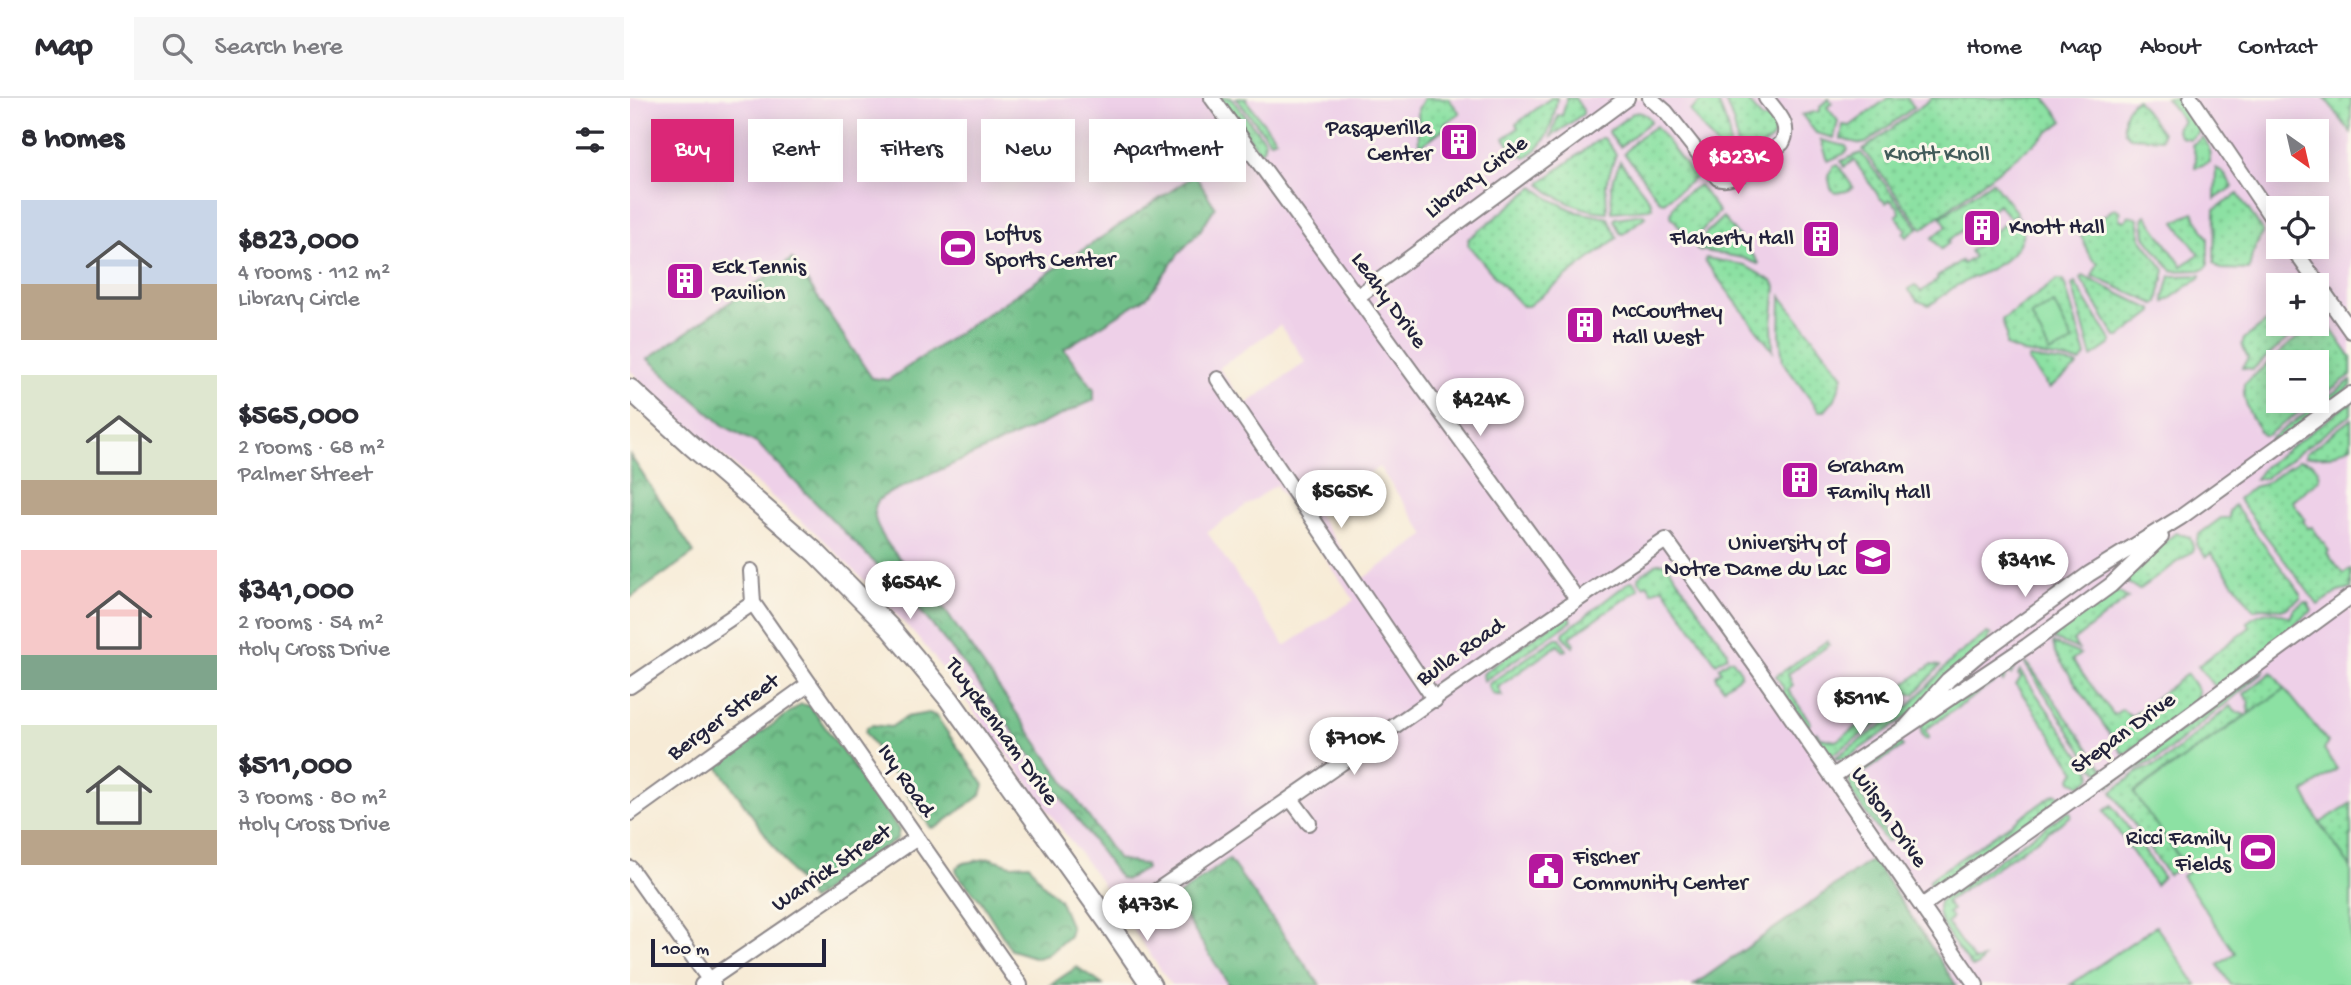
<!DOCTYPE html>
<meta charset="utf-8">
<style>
:root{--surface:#fff;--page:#f7f7f7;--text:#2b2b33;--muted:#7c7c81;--line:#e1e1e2;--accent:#db2777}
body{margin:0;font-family:"Gochi Hand",sans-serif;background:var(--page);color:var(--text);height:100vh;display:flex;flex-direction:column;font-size:26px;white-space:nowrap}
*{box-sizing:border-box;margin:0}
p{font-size:23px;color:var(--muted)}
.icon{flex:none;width:38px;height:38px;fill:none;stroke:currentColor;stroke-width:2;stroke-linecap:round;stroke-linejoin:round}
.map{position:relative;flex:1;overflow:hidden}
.side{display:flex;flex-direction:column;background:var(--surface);width:630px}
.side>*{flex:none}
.top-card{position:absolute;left:21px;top:21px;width:665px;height:63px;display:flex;gap:14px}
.needle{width:46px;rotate:146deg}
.controls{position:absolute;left:1636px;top:21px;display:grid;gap:14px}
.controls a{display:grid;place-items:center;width:63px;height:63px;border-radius:0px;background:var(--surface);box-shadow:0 4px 18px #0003;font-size:35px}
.scale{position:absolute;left:21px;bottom:18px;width:175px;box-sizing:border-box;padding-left:7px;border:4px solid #22223b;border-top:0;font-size:19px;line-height:24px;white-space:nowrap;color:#22223b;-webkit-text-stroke:5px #fbf7ec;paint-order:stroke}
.price{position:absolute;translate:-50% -60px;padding:0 16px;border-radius:24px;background:#fff;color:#222;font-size:23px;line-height:46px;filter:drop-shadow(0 2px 4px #0008)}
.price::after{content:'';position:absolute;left:50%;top:42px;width:21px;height:16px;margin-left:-10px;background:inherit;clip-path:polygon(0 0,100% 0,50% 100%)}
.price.active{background:var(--accent);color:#fff}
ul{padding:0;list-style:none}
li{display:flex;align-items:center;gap:21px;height:175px;padding:0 21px}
li span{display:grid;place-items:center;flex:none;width:196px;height:140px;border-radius:0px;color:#555}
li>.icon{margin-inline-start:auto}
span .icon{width:84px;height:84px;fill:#fffc;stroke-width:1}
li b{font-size:30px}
h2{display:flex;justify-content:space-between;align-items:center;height:84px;padding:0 21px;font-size:30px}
.tag{padding:0 24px;border-radius:0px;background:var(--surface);box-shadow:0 4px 18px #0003;font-size:24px;line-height:63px}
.tag.active{background:var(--accent);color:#fff}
header{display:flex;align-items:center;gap:42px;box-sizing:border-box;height:98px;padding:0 35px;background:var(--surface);border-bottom:2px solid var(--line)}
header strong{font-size:33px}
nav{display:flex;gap:38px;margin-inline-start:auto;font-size:24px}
.search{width:490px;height:63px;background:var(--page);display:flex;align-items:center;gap:18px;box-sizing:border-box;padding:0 24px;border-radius:0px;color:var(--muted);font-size:26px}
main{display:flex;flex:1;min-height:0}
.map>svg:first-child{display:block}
.built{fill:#eed0e8;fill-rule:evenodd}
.green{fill:url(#green-dots);stroke:#57826f;stroke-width:2}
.forest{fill:url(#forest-crowns);stroke:#4a7062;stroke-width:2}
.pitch{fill:#8ce1a3;stroke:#57826f;stroke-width:2}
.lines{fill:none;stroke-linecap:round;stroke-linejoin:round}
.street-casing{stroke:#8c8688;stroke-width:18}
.secondary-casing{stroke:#8c8688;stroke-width:23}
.street{stroke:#fff;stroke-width:14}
.secondary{stroke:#fff;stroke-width:19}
.labels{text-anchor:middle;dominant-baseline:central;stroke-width:6;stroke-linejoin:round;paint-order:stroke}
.poi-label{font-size:23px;fill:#22223b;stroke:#fbf7ec;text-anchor:start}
.park-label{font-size:23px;fill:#425b5a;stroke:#fbf7ec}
.street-label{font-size:23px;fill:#22223b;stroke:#fbf7ec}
</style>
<header>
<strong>Map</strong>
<div class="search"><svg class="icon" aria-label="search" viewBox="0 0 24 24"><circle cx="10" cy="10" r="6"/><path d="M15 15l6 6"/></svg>Search here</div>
<nav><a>Home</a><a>Map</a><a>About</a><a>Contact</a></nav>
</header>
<main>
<section class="side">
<h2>8 homes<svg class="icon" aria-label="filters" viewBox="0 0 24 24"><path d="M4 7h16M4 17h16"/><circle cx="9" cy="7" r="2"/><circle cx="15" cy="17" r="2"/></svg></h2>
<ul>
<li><span style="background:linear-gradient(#c9d6e8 60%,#b9a48a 0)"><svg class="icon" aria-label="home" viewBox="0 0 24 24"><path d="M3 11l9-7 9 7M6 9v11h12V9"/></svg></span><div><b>$823,000</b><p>4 rooms · 112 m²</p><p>Library Circle</p></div></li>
<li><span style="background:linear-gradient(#dfe7d0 75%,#b9a48a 0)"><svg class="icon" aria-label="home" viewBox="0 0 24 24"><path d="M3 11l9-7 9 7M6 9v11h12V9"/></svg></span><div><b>$565,000</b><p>2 rooms · 68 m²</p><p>Palmer Street</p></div></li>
<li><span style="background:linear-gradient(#f6c9c9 75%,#7fa58c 0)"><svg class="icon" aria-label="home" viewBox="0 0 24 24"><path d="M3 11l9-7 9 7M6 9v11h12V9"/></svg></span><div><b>$341,000</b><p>2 rooms · 54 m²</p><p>Holy Cross Drive</p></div></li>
<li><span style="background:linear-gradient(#dfe7d0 75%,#b9a48a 0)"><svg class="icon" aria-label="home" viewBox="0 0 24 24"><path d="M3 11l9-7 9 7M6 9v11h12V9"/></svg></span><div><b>$511,000</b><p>3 rooms · 80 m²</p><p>Holy Cross Drive</p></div></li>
</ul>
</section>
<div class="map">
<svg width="1721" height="887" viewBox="0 0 1721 887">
<defs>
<pattern id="green-dots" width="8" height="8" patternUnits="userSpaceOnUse" patternTransform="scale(1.75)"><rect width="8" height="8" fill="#8ce1a3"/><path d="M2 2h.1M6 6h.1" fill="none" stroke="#78c18d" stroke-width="1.8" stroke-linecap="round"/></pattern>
<pattern id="forest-crowns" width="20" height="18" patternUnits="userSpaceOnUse" patternTransform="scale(1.75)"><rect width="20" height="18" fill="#71bf89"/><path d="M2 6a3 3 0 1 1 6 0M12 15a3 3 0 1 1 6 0" fill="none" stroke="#5c9b71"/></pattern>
</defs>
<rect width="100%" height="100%" fill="#fbf7ec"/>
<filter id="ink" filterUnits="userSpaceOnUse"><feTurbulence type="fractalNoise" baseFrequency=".0143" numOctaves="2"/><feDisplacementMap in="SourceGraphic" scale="14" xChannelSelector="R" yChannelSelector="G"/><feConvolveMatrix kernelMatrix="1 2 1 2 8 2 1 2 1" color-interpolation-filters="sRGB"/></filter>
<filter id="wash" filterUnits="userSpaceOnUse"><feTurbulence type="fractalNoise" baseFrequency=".00686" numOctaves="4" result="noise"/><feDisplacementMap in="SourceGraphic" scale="28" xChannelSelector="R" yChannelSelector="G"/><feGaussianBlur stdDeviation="1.57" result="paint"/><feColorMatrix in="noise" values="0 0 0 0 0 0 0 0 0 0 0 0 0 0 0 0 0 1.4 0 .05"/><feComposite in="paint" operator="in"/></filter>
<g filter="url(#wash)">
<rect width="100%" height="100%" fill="#f7ebd6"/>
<path class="built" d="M0,0h1721v887h-1180l-70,-103 -175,-235 -51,-56 -58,-57 -144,-120 -43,-44zM1648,33h39v39h-39zM1648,110h39v39h-39zM1648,187h39v39h-39zM650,227l26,37 -61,43 -26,-37zM1648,264h39v39h-39zM749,369l47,68 -64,44 -47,-69zM646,387l78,115 -69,46 -78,-114z"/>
<path class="green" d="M589,0h12l34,43 -2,8 -3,3z
M606,0h10l-1,1 31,40 -6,2z
M794,0h24l12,15 -16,11 2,3 -27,20 -1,-38z
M921,0h6c-2,15 -7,37 -18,49 -3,4 -9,7 -14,11l-3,-4 -5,2 -13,-18 14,-10 -2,-4z
M937,0h8l8,12v4l-32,23 7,-22 4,1z
M1074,0h12c7,16 20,42 10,58h-2l-34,-45z
M1094,0h22l16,21 12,-1 3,11 -5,10 -40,29 -9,1c24,-20 11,-46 1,-71z
M1258,0h19l7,9 -48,36 -5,1 -20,-5 2,-14 7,1z
M1302,0h113l18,23 -141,108 -59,-79z
M1536,0h12l21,30 -1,5 -8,6 -9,-2 -4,-6 1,-5 5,-5z
M1695,0h26v35z
M1199,1l3,4 -5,4 11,14 -4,17 -18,-5 -14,-18 18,-4v-5z
M1507,1l25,34 -1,6 -31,-2 -5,-5c-3,-13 0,-27 12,-33z
M1003,15c7,-2 15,1 18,8l-31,26 -10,-12 -1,-4z
M1026,28l39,52 -31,24 -4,-1 -36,-48 15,-16z
M1573,39l6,10 1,15 -15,6 1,-10 -4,-13z
M971,40h3l12,16 -10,30 1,28c-24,-1 -48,-11 -66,-27v-3z
M1191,42l25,6 2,4 -4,4 -16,7z
M1231,55l57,75 -12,9 -3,-4 3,-3 -10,-14 4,-3 -2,-6 -8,-7 -4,3 -6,-5 -26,-38 -10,7 -3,-6z
M990,63l31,41 1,5 -3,2 -37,3 -1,-26z
M1208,67l15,22 -6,4 -12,2 -4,-4 -3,-14 6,-9z
M1586,70l7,4 10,15 -18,12z
M1362,83l25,32 -7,5 -12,-14 -17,15 -2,-1 -31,23 1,2 -8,6 -9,-11 15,-12 -6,-9z
M1069,87l20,27 -26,28h-3l-19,-24c0,-15 17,-24 28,-31z
M904,89l18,13 25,12 31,6 9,20 -89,68h-6l-21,-22 -33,-39v-6z
M1608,96l25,37 -11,24 -3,15 -29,-1 -6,-6 1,-54z
M1485,110l5,3 -1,8 5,2 5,-5 9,2 3,20 24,32 -7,32 -3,2 -63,-28 6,-13c-14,-7 -10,-19 -19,-29z
M1563,114l15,26v28l-5,4 -31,1 -27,-35 -2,-18 3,-3 36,51 17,-12 -24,-32z
M1013,116l3,2 -23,18 -3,-1 -6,-13 2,-2z
M1388,118l6,11c-4,36 -41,44 -68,59 -10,6 -18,15 -27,19l-11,-4 -10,-12 7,-4 6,7 17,-13 -1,-2 24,-16 2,3 11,-7 -4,-6 35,-28 2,1z
M1093,119l36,46 -1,1 -15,-6 -44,-8 -3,-2 8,-13z
M1076,160l38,7 28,16 4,6 -4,38 1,26 -68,-90z
M1453,178l70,34v2l-33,25h-4l-35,-58z
M1540,178l31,-1v2l-36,25 -1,-4z
M1427,182h5l3,5 21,71 -6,6 -56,-9 -18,-7v-13l-4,-13z
M1445,185l36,57v4l-19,13 -20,-72z
M1151,198l62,80 -8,23 -10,12h-6l-36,-49 -3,-26z
M1648,215v11h27l-52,45 -11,-1 6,-10 -6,-13 2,-6z
M1687,223l10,2 24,35v17l-34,24v-37h-39v39h37l-48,34h-4c-11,-15 -21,-32 -19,-51l69,-60h4z
M1399,260l49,7v1l-29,22 -21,-27z
M1721,282v6l-74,55 -7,2v-4z
M1721,304v12l-86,64 -10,1 9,-12z
M1721,321v27l-21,10 -25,1 1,-4z
M1669,362l13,3 6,7 2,9 -28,22 13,18 -2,2 5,7 4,-1 17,24 -2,2 16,21 8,-5v20l-13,3 -20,13 -80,-106 15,-12 11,-3z
M1604,407l67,89v4l-16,11 -25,-1 -6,2 -43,-57 -5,4 -10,-13 2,-9 23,-17h8v-7z
M1546,435l14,4 4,13 -55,40 -9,-6 -10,-3 21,-22z
M1027,465h7l5,4 58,84v5l-11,7 -53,-76 -11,5 -5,-8 -4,2 -5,-7 1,-3z
M1001,483l4,1 4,7 -69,48 4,7 -1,3 -10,-12 1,-3c23,-16 43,-34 67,-51z
M1488,494l10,6 -55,43 5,8 -25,-10 4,-8 47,-37z
M1674,504l4,1 4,8 -17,13 -7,10 -70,52 -5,-1 -15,-19 52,-39 -3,-5c14,-11 27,-14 43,-4l4,-9z
M937,516l5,7 -88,60 -1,-7 3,-3z
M1357,535l4,2 -3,3v6l-76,69 -65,45 -14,1 75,-52 46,-49z
M926,540h4l7,12 -4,1 -5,-6 -60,42 4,9 -9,-2 -5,-8 2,-3z
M1197,543l2,4 -41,29 5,12 -5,4 23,33 -5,4 -23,-33v-7l-7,-11z
M1423,545l27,11 -8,6 42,55 8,-6 9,8 56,-43 11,16 -1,9 -73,56 -69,-102z
M1100,561l3,1 8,12v3l-18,13 -7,-10v-3l5,-4 -2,-4z
M1393,563l6,4 75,105 -4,3 -6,-5z
M1385,564l1,3 -5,10 -4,-2 -4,9 -3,-4 -75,52 4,6v2l-4,1c-5,-7 -5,-10 -1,-18z
M1301,567l9,1 -25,28h-6l-4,-7 1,-4z
M1634,572l-1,3 -106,87 -23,9 -26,18v-3z
M1390,573l71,100 1,6 -11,8 -9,-3 -1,-4 5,-7 -60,-86 5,-8 -3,-2z
M1642,574l13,17 -37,25 1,-12 -5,-8z
M1267,592l4,1 7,9 -1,3 -78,54 -17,-22 5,-3 4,6 15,3 56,-39 -4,-6z
M1600,608l6,6 10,3 -112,77 50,73 -16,10 -56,-83 26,-20 23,-9z
M1267,642l6,6 -44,30 -2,14 29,43 4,3v5h-4l-35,-49 -2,-13 4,-8z
M1426,695l4,3v5l-126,86h-4l-1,-7z
M1721,705v65l-31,-45z
M1482,707l51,72 -8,8 -51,-74z
M1438,713l3,2v3l-125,86 6,8 -4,3 4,5 -5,5 27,38 9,-2 -6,7 -5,1c-11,-16 -40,-46 -33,-65z"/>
<path class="forest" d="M565,77l20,32 -15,24 -20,21 -32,44 -84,53 30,40v11l-207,94c-3,2 -7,4 -9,7 -18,25 39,76 55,92l185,266 27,6 1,4 -21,11 -5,-2 -153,-210 -52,-64 -157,-160 -34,-18 -76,-67 144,-100 80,119 16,2z
M0,357l64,98 -64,45z
M171,606l9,2 89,124 -2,9 -86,61 -94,-135z
M299,615l7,3 48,69 -3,10 -44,32 -6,1 -66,-96 2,-5 5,-2 19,2 15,-10z
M360,760l21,7 18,-1 13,19 17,16 12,29 -2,8 -22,19 -10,3 -26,-8 -30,-49 -24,-27 -1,-6 8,-5z
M599,761l91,126h-93v-3l-53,-83z
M1243,761l83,126h-262z
M447,869l26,18h-53z"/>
<path class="pitch" d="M1424,206l19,38 -23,11 -19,-38z
M1655,591l43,53 -4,7 13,20 -33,23 16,32 31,44v117h-120l-13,-20 17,-12 -53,-77 7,-5 -55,-78z
M1526,828l41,59h-127z"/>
</g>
<g filter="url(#ink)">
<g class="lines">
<defs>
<path id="street" d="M582,0l365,501
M1020,0l16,14 52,66c17,8 50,-24 64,-35 10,-18 -5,-30 -16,-45
M1561,0l87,129
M1662,149l59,84
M727,199l270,-199
M588,281l217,321
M121,473l2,32
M123,505l267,382
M0,588l123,-83
M1277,628l41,-46 31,-26 110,-80 92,-57 170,-123
M1202,679l195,-131 84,-61 50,-48
M661,701l18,24
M0,715l179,-129
M0,770l83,117
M1292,808l195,-138 234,-172
M479,825c187,-126 369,-258 557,-383l97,136 213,309
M72,887l215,-147"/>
<path id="secondary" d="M0,291l61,56 125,108 73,74 60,72 160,224 42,62"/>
</defs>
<use href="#street" class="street-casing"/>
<use href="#secondary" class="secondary-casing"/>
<use href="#street" class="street"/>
<use href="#secondary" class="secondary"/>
</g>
</g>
<defs>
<symbol id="building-square" viewBox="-11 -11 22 22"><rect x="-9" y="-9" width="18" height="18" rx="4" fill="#b5179e" stroke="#fbf7ec"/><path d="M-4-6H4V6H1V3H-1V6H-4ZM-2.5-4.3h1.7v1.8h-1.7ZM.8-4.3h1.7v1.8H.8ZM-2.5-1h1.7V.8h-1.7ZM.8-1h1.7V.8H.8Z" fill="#fff"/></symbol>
<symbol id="stadium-square" viewBox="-11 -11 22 22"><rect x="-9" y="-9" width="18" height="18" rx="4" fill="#b5179e" stroke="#fbf7ec"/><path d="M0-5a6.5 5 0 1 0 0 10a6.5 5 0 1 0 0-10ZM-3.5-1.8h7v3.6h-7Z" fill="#fff"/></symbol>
<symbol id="university-square" viewBox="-11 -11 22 22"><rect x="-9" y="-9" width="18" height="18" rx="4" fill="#b5179e" stroke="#fbf7ec"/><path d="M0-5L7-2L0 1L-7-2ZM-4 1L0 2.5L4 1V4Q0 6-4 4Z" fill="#fff"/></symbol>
<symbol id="civic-square" viewBox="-11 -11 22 22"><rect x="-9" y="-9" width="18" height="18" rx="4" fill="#b5179e" stroke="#fbf7ec"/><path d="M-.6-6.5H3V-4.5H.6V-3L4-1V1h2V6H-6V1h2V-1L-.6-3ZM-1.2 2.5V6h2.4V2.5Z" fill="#fff"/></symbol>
</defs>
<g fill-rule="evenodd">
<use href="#building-square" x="807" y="22" width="44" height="44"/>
<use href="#building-square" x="1330" y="108" width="44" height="44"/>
<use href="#building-square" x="1169" y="119" width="44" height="44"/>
<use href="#stadium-square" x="306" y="128" width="44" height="44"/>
<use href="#building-square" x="33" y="161" width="44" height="44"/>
<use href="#building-square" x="933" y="205" width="44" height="44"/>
<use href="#building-square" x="1148" y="360" width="44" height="44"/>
<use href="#university-square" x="1221" y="437" width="44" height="44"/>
<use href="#stadium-square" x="1606" y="732" width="44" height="44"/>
<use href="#civic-square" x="894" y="751" width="44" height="44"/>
</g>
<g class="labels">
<g class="poi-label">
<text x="802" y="31" text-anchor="end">Pasquerilla<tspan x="802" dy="26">Center</tspan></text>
<text x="1379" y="130">Knott Hall</text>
<text x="355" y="137">Loftus<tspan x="355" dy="26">Sports Center</tspan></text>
<text x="1164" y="141" text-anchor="end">Flaherty Hall</text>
<text x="82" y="170">Eck Tennis<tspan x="82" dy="26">Pavilion</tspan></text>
<text x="982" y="214">McCourtney<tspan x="982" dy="26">Hall West</tspan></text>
<text x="1197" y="369">Graham<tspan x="1197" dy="26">Family Hall</tspan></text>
<text x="1216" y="446" text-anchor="end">University of<tspan x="1216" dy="26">Notre Dame du Lac</tspan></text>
<text x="1601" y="741" text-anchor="end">Ricci Family<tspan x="1601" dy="26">Fields</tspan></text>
<text x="943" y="760">Fischer<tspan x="943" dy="26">Community Center</tspan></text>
</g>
<g class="park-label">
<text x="1307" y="57">Knott Knoll</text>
</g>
<g class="street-label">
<text transform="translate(847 80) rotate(-37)">Library Circle</text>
<text transform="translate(758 203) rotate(54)">Leahy Drive</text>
<text transform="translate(831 555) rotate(-35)">Bulla Road</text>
<text transform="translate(94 620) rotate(-36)">Berger Street</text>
<text transform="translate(371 634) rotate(54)">Twyckenham Drive</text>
<text transform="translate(1494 636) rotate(-36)">Stepan Drive</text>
<text transform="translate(275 683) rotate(55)">Ivy Road</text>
<text transform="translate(1258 720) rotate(55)">Wilson Drive</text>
<text transform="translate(202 771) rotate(-34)">Warrick Street</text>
</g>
</g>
</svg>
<div class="controls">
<a><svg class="needle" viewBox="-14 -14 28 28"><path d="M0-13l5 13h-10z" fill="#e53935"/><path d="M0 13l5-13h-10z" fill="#7c7c81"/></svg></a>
<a><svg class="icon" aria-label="locate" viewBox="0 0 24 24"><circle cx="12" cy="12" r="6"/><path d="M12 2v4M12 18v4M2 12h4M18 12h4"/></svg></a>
<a>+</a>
<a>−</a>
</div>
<div class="scale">100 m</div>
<b class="price active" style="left:1108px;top:98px">$823K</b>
<b class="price" style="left:850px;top:340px">$424K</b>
<b class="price" style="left:711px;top:432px">$565K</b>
<b class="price" style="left:1395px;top:501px">$341K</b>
<b class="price" style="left:280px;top:523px">$654K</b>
<b class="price" style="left:1230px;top:639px">$511K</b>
<b class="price" style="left:724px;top:679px">$710K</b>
<b class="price" style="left:517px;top:845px">$473K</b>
<div class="top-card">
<a class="tag active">Buy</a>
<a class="tag">Rent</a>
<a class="tag">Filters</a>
<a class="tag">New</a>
<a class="tag">Apartment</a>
</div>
</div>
</main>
